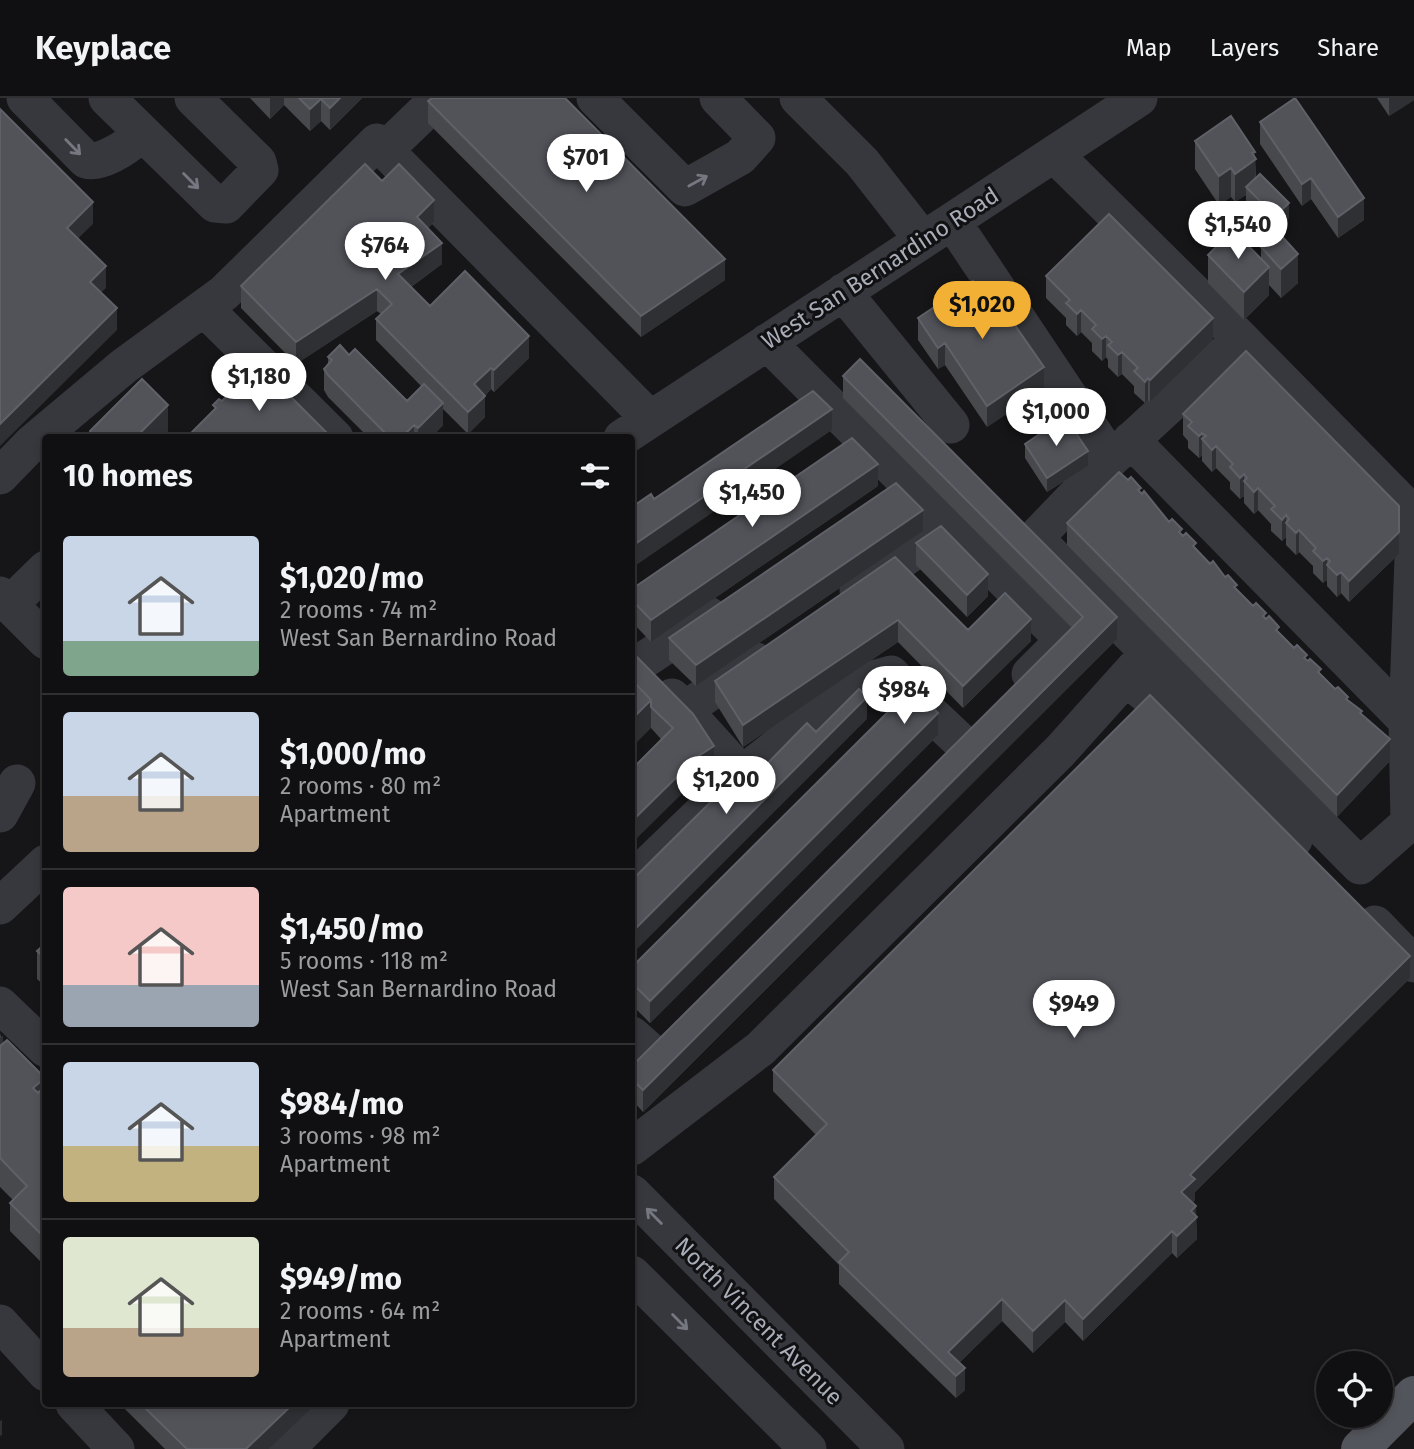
<!DOCTYPE html>
<meta charset="utf-8">
<style>
:root{--surface:#101012;--page:#19191b;--text:#f1f3f6;--muted:#9c9d9f;--line:#303032;--accent:#f2b134}
body{margin:0;font-family:"Fira Sans",sans-serif;background:var(--page);color:var(--text);height:100vh;display:flex;flex-direction:column;font-size:26px;white-space:nowrap}
*{box-sizing:border-box;margin:0}
p{font-size:23px;color:var(--muted)}
.icon{flex:none;width:38px;height:38px;fill:none;stroke:currentColor;stroke-width:2;stroke-linecap:round;stroke-linejoin:round}
.map{position:relative;flex:1;overflow:hidden}
.side{position:absolute;left:42px;top:336px;width:593px;height:973px;display:flex;flex-direction:column;background:var(--surface);border-radius:7px;box-shadow:0 4px 10px #0003,0 0 0 2px var(--line)}
.side>*{flex:none}
.fabs{position:absolute;left:1316px;top:1253px;display:grid;gap:14px}
.fabs a{display:grid;place-items:center;width:77px;height:77px;border-radius:50%;background:var(--surface);box-shadow:0 4px 10px #0003,0 0 0 2px var(--line);font-size:35px}
.price{position:absolute;translate:-50% -60px;padding:0 16px;border-radius:24px;background:#fff;color:#222;font-size:23px;line-height:46px;filter:drop-shadow(0 2px 4px #0008)}
.price::after{content:'';position:absolute;left:50%;top:42px;width:21px;height:16px;margin-left:-10px;background:inherit;clip-path:polygon(0 0,100% 0,50% 100%)}
.price.selected{background:var(--accent);color:#111}
ul{padding:0;list-style:none}
li{display:flex;align-items:center;gap:21px;height:175px;padding:0 21px}
li+li{border-top:2px solid var(--line)}
li span{display:grid;place-items:center;flex:none;width:196px;height:140px;border-radius:7px;color:#555}
li>.icon{margin-inline-start:auto}
span .icon{width:84px;height:84px;fill:#fffc;stroke-width:1}
li b{font-size:30px}
h2{display:flex;justify-content:space-between;align-items:center;height:84px;padding:0 21px;font-size:30px}
header{display:flex;align-items:center;gap:42px;box-sizing:border-box;height:98px;padding:0 35px;background:var(--surface);border-bottom:2px solid var(--line)}
header strong{font-size:33px}
nav{display:flex;gap:38px;margin-inline-start:auto;font-size:24px}
.map>svg:first-child{display:block}
.lines{fill:none;stroke-linecap:round;stroke-linejoin:round}
.minor{stroke:#37383d;stroke-width:37}
.major{stroke:#53555c;stroke-width:38}
.wall{fill:#47494d}
.shaded-wall{fill:#2f3033}
.building{fill:#525359;stroke:#5f6168;stroke-width:2}
.oneway{stroke:#757881}
.labels{text-anchor:middle;dominant-baseline:central;stroke-width:6;stroke-linejoin:round;paint-order:stroke}
.street-label{font-size:23px;fill:#a8adb8;stroke:#111113}
</style>
<header>
<strong>Keyplace</strong>
<nav><a>Map</a><a>Layers</a><a>Share</a></nav>
</header>
<div class="map">
<svg width="1414" height="1351" viewBox="0 0 1414 1351">
<rect width="100%" height="100%" fill="#161618"/>
<g class="lines">
<path class="minor" d="M25,0l61,62c17,5 43,-15 56,-26
M107,0l108,106 11,1 34,-35 -2,-8 -65,-64
M595,0l90,90 55,-31 17,-19 -39,-40
M798,0l64,64 61,78
M385,52l54,-52
M952,123l159,238 130,-120 -187,-185
M843,194l108,133
M204,210l131,130
M1241,241l173,176
M767,244l297,298 -34,34
M622,340l517,-340
M1111,361l-76,79 325,328 49,-43 -2,-102 -276,-281
M0,378l31,-32 93,-78 100,-73 153,-151 273,277
M858,492l93,-64
M0,497l46,46
M10,506l36,-35
M641,564l69,-46
M1126,580l46,37 122,125
M903,607l9,-9 49,46
M684,612l72,-49
M1407,623l7,-190
M742,676l116,-91 33,-9 21,22
M0,716l17,-31
M632,782l110,-106 -70,-77
M0,808l46,-43
M1375,826l39,40
M0,907l46,44
M632,937l18,16
M632,1049l128,-98 301,-299 88,-98
M632,1095l254,256
M632,1176l176,175
M0,1225l46,50
M74,1306l42,45
M286,1351l45,-45"/>
<path class="major" d="M1360,1351l54,-54"/>
</g>
<path class="wall" d="M250,0h112l-32,32 -9,-9 -11,10 -26,-26 -14,14z
M1377,0h37v2l-25,16z
M428,3l297,179 -84,57 -213,-214z
M1260,24l104,98 -26,18 -27,-39 -9,7 -42,-62z
M1195,43l60,17 1,19 33,41 -14,13 -29,-29v-7l-11,7 -4,-5 -12,8 -24,-36z
M382,83l52,41 -6,6 14,36 -31,23 19,19 99,52 -35,34 -3,-3 -6,7v21l-17,17 -25,-25v16l-12,13h-62l-41,-41 -4,-7v-21l4,-5v-7l21,-2 58,46 15,-14 -46,-47v-21l5,-5 -4,-3 -81,53 -55,-56v-22z
M1261,149l37,36 -17,15 -12,-13v10l-25,25 -36,-37v-28l53,4z
M1046,178l167,64 -63,62 -2,-2 -3,3 -11,-10v-7l-12,-12 -4,3 -10,-10v-7l-2,-3 -4,4 -10,-10v-8l-11,-11 -4,4 -11,-11v-7l-20,-20z
M977,189l67,102 -57,38 -42,-62 -7,4 -20,-29v-22z
M843,278l274,263 -474,473 -11,-12v-34l440,-438 -229,-230z
M1183,316l216,140 -50,48 -8,-9 -4,4 -10,-11v-6l-4,3 -10,-10v-7l-14,-14 -3,3 -10,-10v-8l-4,4 -11,-10v-7l-13,-14 -4,4 -10,-11v-7l-4,3 -10,-10v-7l-14,-14 -4,4 -10,-11v-6l-3,3 -11,-10v-7l-5,-6z
M90,333l78,2 -5,5h-73z
M1025,346l63,22 -41,26 -22,-34z
M878,388l-227,156 -19,-20v-33z
M1141,395l221,222 28,46 -53,56 -270,-272v-22z
M923,433l-227,155 -27,-26v-22z
M916,445l72,53 -21,21 -51,-52z
M895,459l73,73 63,11 -68,67 -65,-66 -155,105 -28,-45v-21z
M632,554l82,116 -17,11 -46,-51z
M938,637l-288,288 -18,-18v-38z
M46,844v45l-9,-8v-28z
M1410,880l-215,214v8l-3,3 4,13 1,23 -20,19 -5,-5 -89,88 -18,-19 -32,31 -31,-32 -43,42 6,27 -9,8 -117,-114v-19l-65,-66v-22l42,-42 -43,-44v-21z
M0,935l3,11 42,41h1v182l-36,-36v-28l3,-3 -13,-13z
M120,1306h196l-47,45h-104z"/>
<path class="shaded-wall" d="M270,0h14v7l-14,14z
M340,0h22l-32,32v-22z
M1389,0h25v2l-25,16z
M321,1v22l-11,10v-22z
M1255,54l1,36 -10,-1v8l-11,7v-28l17,-21z
M1231,70v29l-12,8v-29z
M1311,80v21l-9,7v-22z
M1364,100v22l-26,18v-21z
M434,102v22l-17,17v-22z
M93,104v22l-26,25v-21z
M1289,105v15l-14,13v-15z
M442,145v21l-44,32v-22z
M1298,156v29l-17,15v-29z
M725,161v21l-84,57v-21z
M106,168v22l-16,15v-21z
M1269,169v28l-25,25v-28z
M377,191v22l-81,53v-22z
M117,210v22l-117,116v-22z
M1081,212v22l-4,4v-22z
M1213,220v22l-63,62v-22z
M529,238v22l-35,34v-22z
M1106,238v21l-4,4v-22z
M945,245v22l-7,4v-21z
M1122,254v22l-4,3v-22z
M1044,269v22l-57,38v-21z
M491,270v21l-6,7v21l-17,17v-22l6,-28z
M1148,280v22l-3,3v-21z
M443,305v22l-12,13h-13v-10z
M168,307v28l-5,5h-28z
M832,311v21l-200,138v-22z
M414,327v13h-13z
M1202,335v22l-3,3v-22z
M1216,348v22l-4,4v-22z
M1088,353v15l-41,26v-14z
M878,366v22l-227,156v-22z
M1244,376v22l-4,3v-21z
M1258,390v22l-4,4v-22z
M1399,408v48l-50,48v-21z
M923,412v21l-227,155v-21z
M1286,417v22l-4,4v-21z
M1299,432v22l-3,3v-22z
M1327,460v22l-4,3v-22z
M1341,474v21l-4,4v-22z
M988,476v22l-21,21v-22z
M1117,519v22l-474,473v-22z
M1031,521v22l-68,67v-22z
M898,522v22l-155,105v-22z
M867,599v22l-235,235v-22z
M651,602v28l-19,19v-28z
M938,615v22l-288,288v-22z
M1390,641v22l-53,56v-22z
M714,648v22l-17,11 -65,64v-22l65,-64z
M1410,858v22l-215,214v8l-14,14v-22l9,-17z
M3,937v29l-3,2v-28z
M45,980v28l-12,-18z
M1196,1108l1,33 -20,19v-22l14,-25z
M1172,1133v22l-89,88v-22z
M1002,1201v22l-51,50 -3,-19z
M1065,1202v22l-32,31v-22z
M965,1270v22l-9,8v-22z
M293,1306h23l-47,45h-23z
M2,1322v15l-2,1v-15z"/>
<path class="building" d="M299,0h41l-10,10 -9,-9 -11,10z
M432,0h133l160,161 -84,57 -213,-215z
M1295,0l69,100 -26,19 -27,-39 -9,6 -42,-62z
M0,11l93,93 -26,26 39,38 -16,16 27,26 -117,116z
M1231,18l24,36 -3,1 4,6 -21,15 -4,-6 -12,8 -24,-35z
M365,66l17,17 17,-17 35,36 -17,17 25,26 -44,31 32,32 35,-35 64,65 -35,34 -3,-2 -17,16 11,12 -17,16 -92,-93 16,-15 -15,-15 -81,53 -55,-56z
M1260,76l29,29 -14,13 -29,-29z
M1109,116l104,104 -63,62 -2,-2 -3,4 -11,-11 4,-3 -16,-16 -4,3 -10,-10 4,-3 -6,-6 -4,3 -10,-10 4,-4 -15,-15 -4,4 -11,-11 4,-3 -24,-24z
M1233,132l36,37 -25,25 -36,-37z
M1278,134l20,22 -17,15 -20,-22z
M973,183l4,6 8,-5 59,85 -57,39 -42,-63 -7,5 -20,-30z
M340,247l9,10 6,-6 52,52 17,-17 19,19 -25,25 -4,-3 -13,13h-11l-62,-63 -4,-6 8,-9 -4,-3z
M1246,253l153,155v26l-50,49 -8,-9 -4,3 -10,-10 3,-4 -3,-3 -4,3 -10,-10 3,-3 -17,-18 -3,3 -10,-10 3,-4 -3,-4 -4,5 -11,-11 4,-3 -17,-18 -4,4 -10,-11 3,-3 -3,-4 -4,4 -10,-11 3,-3 -17,-18 -4,4 -10,-11 4,-3 -4,-3 -3,3 -11,-10 4,-4 -9,-8z
M860,261l257,258 -474,473 -11,-11v-13l451,-449 -240,-241z
M258,266l74,74h-139l-3,-4 26,-26 -3,-3 6,-6 3,2z
M142,281l26,26 -33,33h-39l-6,-7z
M813,293l19,18 -200,137v-39l19,-13 3,5z
M1065,319l23,34 -41,27 -22,-34z
M852,340l26,26 -227,156 -19,-20v-11z
M1119,374l9,8 3,-3 10,11 -3,2 4,4 2,-3 25,31 3,-3 10,10 -3,3 4,4 3,-3 10,10 -3,3 17,18 3,-3 12,16 3,-2 9,10 -3,2 19,19 3,-3 10,10 -3,3 3,3 3,-3 10,11 -3,3 18,18 3,-3 10,10 -3,3 4,3 2,-2 11,10 -3,3 17,17 3,-2 10,10 -2,2 16,12 -2,2 30,26 -53,56 -270,-272z
M896,385l27,27 -227,155 -27,-27z
M941,428l47,48 -21,21 -51,-52z
M895,459l73,73 37,-37 26,26 -68,67 -65,-66 -155,105 -28,-44z
M632,554l61,62 21,32 -17,11 -65,64v-52l41,-41 -22,-21v-7l-19,-20z
M632,582l19,20 -19,19z
M913,589l25,26 -288,288 -18,-18v-16z
M859,591l8,8 -235,235v-52l123,-122 9,9 43,-44 9,9z
M1150,597l260,261 -220,219 5,4 -14,13 15,14 -5,5 6,6 -20,19 -5,-5 -89,88 -18,-19 -32,31 -31,-32 -54,53 17,16 -9,8 -117,-114 10,-10 -75,-75 53,-53 -54,-54z
M46,845v16l-9,-8z
M7,942l38,38 -12,10 5,5 8,-8v154l-36,-36 17,-17 -27,-28v-112z
M141,1306h152l-47,45h-59z"/>
<defs><path id="oneway-shaft" d="M-6 0H5M1.5-3L5.5 0L1.5 3" fill="none" stroke-width="1.6" stroke-linecap="round" stroke-linejoin="round" transform="scale(1.75)"/></defs>
<g class="oneway">
<use href="#oneway-shaft" transform="translate(73 49) rotate(46)"/>
<use href="#oneway-shaft" transform="translate(191 83) rotate(45)"/>
<use href="#oneway-shaft" transform="translate(698 83) rotate(-29)"/>
<use href="#oneway-shaft" transform="translate(654 1118) rotate(-135)"/>
<use href="#oneway-shaft" transform="translate(680 1224) rotate(45)"/>
</g>
<g class="labels">
<g class="street-label">
<text transform="translate(880 170) rotate(-33)">West San Bernardino Road</text>
<text transform="translate(759 1223) rotate(45)">North Vincent Avenue</text>
</g>
</g>
</svg>
<div class="fabs">
<a><svg class="icon" aria-label="locate" viewBox="0 0 24 24"><circle cx="12" cy="12" r="6"/><path d="M12 2v4M12 18v4M2 12h4M18 12h4"/></svg></a>
</div>
<b class="price" style="left:586px;top:96px">$701</b>
<b class="price" style="left:1238px;top:163px">$1,540</b>
<b class="price" style="left:385px;top:184px">$764</b>
<b class="price selected" style="left:982px;top:243px">$1,020</b>
<b class="price" style="left:259px;top:315px">$1,180</b>
<b class="price" style="left:1056px;top:350px">$1,000</b>
<b class="price" style="left:752px;top:431px">$1,450</b>
<b class="price" style="left:904px;top:628px">$984</b>
<b class="price" style="left:726px;top:718px">$1,200</b>
<b class="price" style="left:1074px;top:942px">$949</b>
<section class="side">
<h2>10 homes<svg class="icon" aria-label="filters" viewBox="0 0 24 24"><path d="M4 7h16M4 17h16"/><circle cx="9" cy="7" r="2"/><circle cx="15" cy="17" r="2"/></svg></h2>
<ul>
<li><span style="background:linear-gradient(#c9d6e8 75%,#7fa58c 0)"><svg class="icon" aria-label="home" viewBox="0 0 24 24"><path d="M3 11l9-7 9 7M6 9v11h12V9"/></svg></span><div><b>$1,020/mo</b><p>2 rooms · 74 m²</p><p>West San Bernardino Road</p></div></li>
<li><span style="background:linear-gradient(#c9d6e8 60%,#b9a48a 0)"><svg class="icon" aria-label="home" viewBox="0 0 24 24"><path d="M3 11l9-7 9 7M6 9v11h12V9"/></svg></span><div><b>$1,000/mo</b><p>2 rooms · 80 m²</p><p>Apartment</p></div></li>
<li><span style="background:linear-gradient(#f6c9c9 70%,#9aa5b1 0)"><svg class="icon" aria-label="home" viewBox="0 0 24 24"><path d="M3 11l9-7 9 7M6 9v11h12V9"/></svg></span><div><b>$1,450/mo</b><p>5 rooms · 118 m²</p><p>West San Bernardino Road</p></div></li>
<li><span style="background:linear-gradient(#c9d6e8 60%,#c2b280 0)"><svg class="icon" aria-label="home" viewBox="0 0 24 24"><path d="M3 11l9-7 9 7M6 9v11h12V9"/></svg></span><div><b>$984/mo</b><p>3 rooms · 98 m²</p><p>Apartment</p></div></li>
<li><span style="background:linear-gradient(#dfe7d0 65%,#b9a48a 0)"><svg class="icon" aria-label="home" viewBox="0 0 24 24"><path d="M3 11l9-7 9 7M6 9v11h12V9"/></svg></span><div><b>$949/mo</b><p>2 rooms · 64 m²</p><p>Apartment</p></div></li>
</ul>
</section>
</div>
